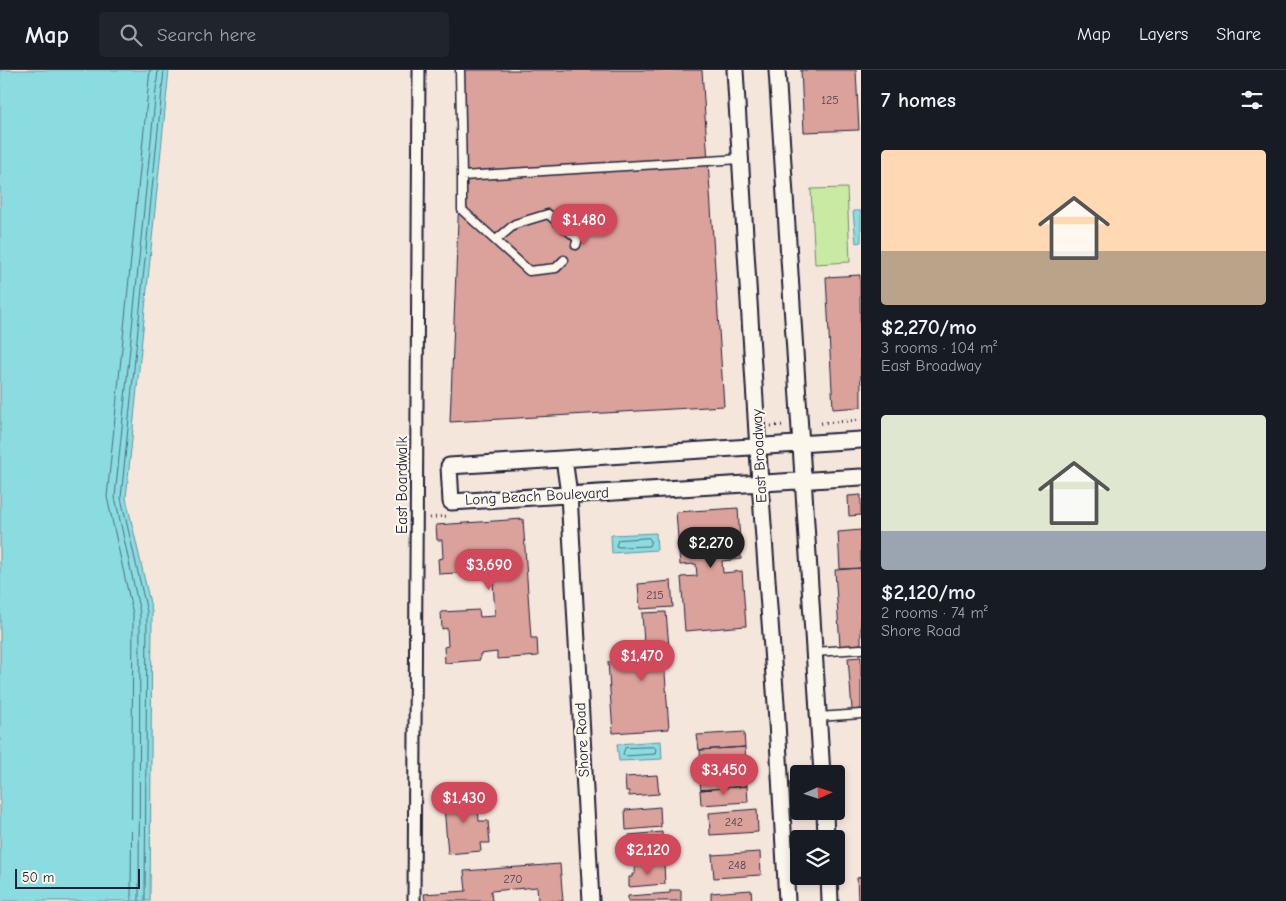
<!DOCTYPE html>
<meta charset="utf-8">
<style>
:root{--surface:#171b24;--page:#20242c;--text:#f1f3f6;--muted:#9ea1a6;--line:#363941;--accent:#d1495b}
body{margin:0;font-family:"Comic Neue",sans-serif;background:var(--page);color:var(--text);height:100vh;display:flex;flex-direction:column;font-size:19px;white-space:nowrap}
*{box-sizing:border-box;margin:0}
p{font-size:16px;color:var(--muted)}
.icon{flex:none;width:28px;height:28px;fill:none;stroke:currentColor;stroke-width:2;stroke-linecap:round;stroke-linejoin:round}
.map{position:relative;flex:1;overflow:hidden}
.panel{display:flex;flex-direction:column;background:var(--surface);width:425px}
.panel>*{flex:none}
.needle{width:32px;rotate:87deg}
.controls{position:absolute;left:790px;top:695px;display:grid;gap:10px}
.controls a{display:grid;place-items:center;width:55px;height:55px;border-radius:5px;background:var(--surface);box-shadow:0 2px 8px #0003;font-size:25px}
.scale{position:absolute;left:15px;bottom:12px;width:125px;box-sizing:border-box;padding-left:5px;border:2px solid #22223b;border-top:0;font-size:14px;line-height:18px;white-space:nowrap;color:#22223b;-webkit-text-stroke:4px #fbf7ec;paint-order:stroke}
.price{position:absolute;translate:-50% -42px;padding:0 11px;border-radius:18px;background:var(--accent);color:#fff;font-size:16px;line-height:32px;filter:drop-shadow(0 1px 2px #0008)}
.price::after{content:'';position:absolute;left:50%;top:30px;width:15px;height:11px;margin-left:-8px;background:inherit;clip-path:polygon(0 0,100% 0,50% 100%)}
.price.current{background:#222;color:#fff}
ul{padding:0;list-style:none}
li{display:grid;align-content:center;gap:10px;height:265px;padding:0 20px}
li span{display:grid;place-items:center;height:155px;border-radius:5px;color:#555}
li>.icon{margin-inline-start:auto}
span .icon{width:90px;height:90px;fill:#fffc;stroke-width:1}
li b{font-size:21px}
h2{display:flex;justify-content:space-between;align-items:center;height:60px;padding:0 20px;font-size:21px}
header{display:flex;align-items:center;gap:30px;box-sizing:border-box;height:70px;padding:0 25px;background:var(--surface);border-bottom:1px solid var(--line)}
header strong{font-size:24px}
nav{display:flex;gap:28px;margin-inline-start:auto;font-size:18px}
.search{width:350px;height:45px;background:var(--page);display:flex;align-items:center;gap:12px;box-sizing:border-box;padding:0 18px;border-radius:5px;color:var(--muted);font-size:19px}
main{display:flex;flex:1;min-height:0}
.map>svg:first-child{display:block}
.green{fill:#c9eaa3;stroke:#76866f}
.water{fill:#8bdce1;stroke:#61929f}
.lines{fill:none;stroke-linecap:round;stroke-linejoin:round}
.shore{stroke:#4c6c7d;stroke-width:1}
.building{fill:#dba19b;stroke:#22223b}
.service-casing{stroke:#22223b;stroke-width:11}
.pedestrian-casing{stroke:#22223b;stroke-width:15}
.minor-casing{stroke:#22223b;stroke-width:19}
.path{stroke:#22223b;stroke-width:3;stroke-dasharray:1 4;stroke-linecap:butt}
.service{stroke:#fbf7ec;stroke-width:8}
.pedestrian{stroke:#fbf7ec;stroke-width:11}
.minor{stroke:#fbf7ec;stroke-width:15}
.labels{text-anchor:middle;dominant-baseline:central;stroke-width:4.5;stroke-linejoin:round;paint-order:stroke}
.number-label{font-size:12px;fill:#504253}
.street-label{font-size:15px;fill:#22223b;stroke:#fbf7ec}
</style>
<header>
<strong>Map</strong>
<div class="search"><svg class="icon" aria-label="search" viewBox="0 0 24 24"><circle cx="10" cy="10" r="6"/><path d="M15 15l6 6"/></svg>Search here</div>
<nav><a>Map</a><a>Layers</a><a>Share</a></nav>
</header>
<main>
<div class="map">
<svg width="861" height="831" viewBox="0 0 861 831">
<rect width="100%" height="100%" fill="#f5e6dc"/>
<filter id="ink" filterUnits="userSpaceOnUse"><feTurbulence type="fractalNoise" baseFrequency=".02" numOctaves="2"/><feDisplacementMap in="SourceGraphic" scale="10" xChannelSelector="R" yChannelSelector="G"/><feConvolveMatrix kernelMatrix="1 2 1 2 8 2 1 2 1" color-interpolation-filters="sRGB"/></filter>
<g filter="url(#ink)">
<path class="green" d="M847,118l3,74 -35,2 -4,-75z"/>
<path class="water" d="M0,0h169l-43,428 26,114 -2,289h-150z
M861,141v31l-5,1 -3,-32z
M656,463l1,17 -45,3 -1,-18z
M661,671l1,18 -43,2 -2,-17z"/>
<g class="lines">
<path class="shore" d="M649,468l2,3 -2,5 -30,1 -3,-1 2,-6z
M654,677l2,2 -1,5 -30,2 -2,-2 2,-6z
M131,831l2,-287 -26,-117 43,-427
M139,831l1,-288 -25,-116 43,-427
M145,831l2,-289 -26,-114 43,-428"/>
</g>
<path class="building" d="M464,0h238l22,336 -274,16z
M801,0h55l3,60 -55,2z
M860,205l1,132 -28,2 -7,-132z
M861,425v20l-12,1 -1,-20z
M738,438l3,51 -19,2 1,12 19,-2 4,55 -61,5 -4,-54 16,-1 -1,-12 -16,1 -4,-53z
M523,449l8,119h6l1,18 -41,3v-7l-17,2v6l-35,3 -1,-16 4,-1 -1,-18 -5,1 -1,-17 38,-2 1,7 15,-1 -3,-52 -16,1v7l-37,2 -1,-15 5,-1 -1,-18h-5l-1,-15z
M861,460v38l-21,1 -2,-37z
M861,498v76l-21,2 -5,-76z
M671,511l2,26 -33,2 -2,-25z
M666,542l4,47h-6l5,70 -56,4 -5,-71 37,-3 -3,-46z
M861,587v52l-9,1 -4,-52z
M744,662l1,15 -46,3 -2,-15z
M745,677l1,17 -45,3 -1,-17z
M746,700l1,16 -46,4 -2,-16z
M657,705l2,19 -30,2v-5h-3l-1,-14z
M747,716l1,16 -47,3 -1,-15z
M477,723l2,28h9l2,22h-10l1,8 -33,3 -5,-59z
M660,737l1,20 -35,3 -1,-20z
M757,739l1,23 -48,3 -1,-22z
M662,762l1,21 -33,2 -1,-20z
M760,782l1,23 -47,3 -2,-23z
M560,794l3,37h-25l-1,-14 -46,4 1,10h-67l-1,-7 42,-3 -2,-20z
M664,794l1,20 -36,3v-10h3v-3h3v-8z
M861,807v24h-3l-1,-23z
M670,820h11v11h-53v-5l42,-3z
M751,820l1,11h-41v-8z"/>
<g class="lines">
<defs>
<path id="service" d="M460,0l2,106 279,-17
M462,106v34l67,61 27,-3 8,-8
M496,170l19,-16 33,-10 30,25 -2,6
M814,582l47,-3
M818,647l43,-3"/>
<path id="pedestrian" d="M414,831l5,-831"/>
<path id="minor" d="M735,0l25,413 16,221 11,197
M777,0l45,704
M861,370l-412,26 2,36 410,-25
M564,389l5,35 22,407
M825,741l1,28
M829,806l1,25"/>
</defs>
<use href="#service" class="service-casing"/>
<use href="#pedestrian" class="pedestrian-casing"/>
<use href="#minor" class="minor-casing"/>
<path class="path" d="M821,353l40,-3
M771,356l14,-1
M430,448l16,-2"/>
<use href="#service" class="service"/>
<use href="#pedestrian" class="pedestrian"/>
<use href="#minor" class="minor"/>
</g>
</g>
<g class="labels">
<g class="number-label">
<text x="830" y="30">125</text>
<text x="655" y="525">215</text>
<text x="734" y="752">242</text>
<text x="737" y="795">248</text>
<text x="513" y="809">270</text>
</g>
<g class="street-label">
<text transform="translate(759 386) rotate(-93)">East Broadway</text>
<text transform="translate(402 415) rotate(-90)">East Boardwalk</text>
<text transform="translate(537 426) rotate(-3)">Long Beach Boulevard</text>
<text transform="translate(582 670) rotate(-93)">Shore Road</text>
</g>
</g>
</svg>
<div class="controls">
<a><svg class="needle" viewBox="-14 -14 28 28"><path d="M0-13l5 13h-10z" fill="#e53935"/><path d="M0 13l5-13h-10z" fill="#9ea1a6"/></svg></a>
<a><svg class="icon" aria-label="layers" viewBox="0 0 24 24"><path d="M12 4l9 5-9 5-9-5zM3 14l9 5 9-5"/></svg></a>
</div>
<div class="scale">50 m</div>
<b class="price" style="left:584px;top:176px">$1,480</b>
<b class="price current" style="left:711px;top:499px">$2,270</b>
<b class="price" style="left:489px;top:521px">$3,690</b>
<b class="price" style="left:642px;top:612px">$1,470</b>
<b class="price" style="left:724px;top:726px">$3,450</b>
<b class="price" style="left:464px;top:754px">$1,430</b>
<b class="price" style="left:648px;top:806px">$2,120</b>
</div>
<section class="panel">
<h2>7 homes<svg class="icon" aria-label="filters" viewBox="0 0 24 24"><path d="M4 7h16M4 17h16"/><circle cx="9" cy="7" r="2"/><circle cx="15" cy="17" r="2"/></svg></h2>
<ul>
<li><span style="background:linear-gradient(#ffd9b3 65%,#b9a48a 0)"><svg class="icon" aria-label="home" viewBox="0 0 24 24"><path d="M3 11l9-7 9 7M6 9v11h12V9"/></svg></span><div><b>$2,270/mo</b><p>3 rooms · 104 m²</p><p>East Broadway</p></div></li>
<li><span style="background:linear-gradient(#dfe7d0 75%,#9aa5b1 0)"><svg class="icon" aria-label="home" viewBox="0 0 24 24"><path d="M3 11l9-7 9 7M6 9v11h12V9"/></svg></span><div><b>$2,120/mo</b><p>2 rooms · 74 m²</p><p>Shore Road</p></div></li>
</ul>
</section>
</main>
